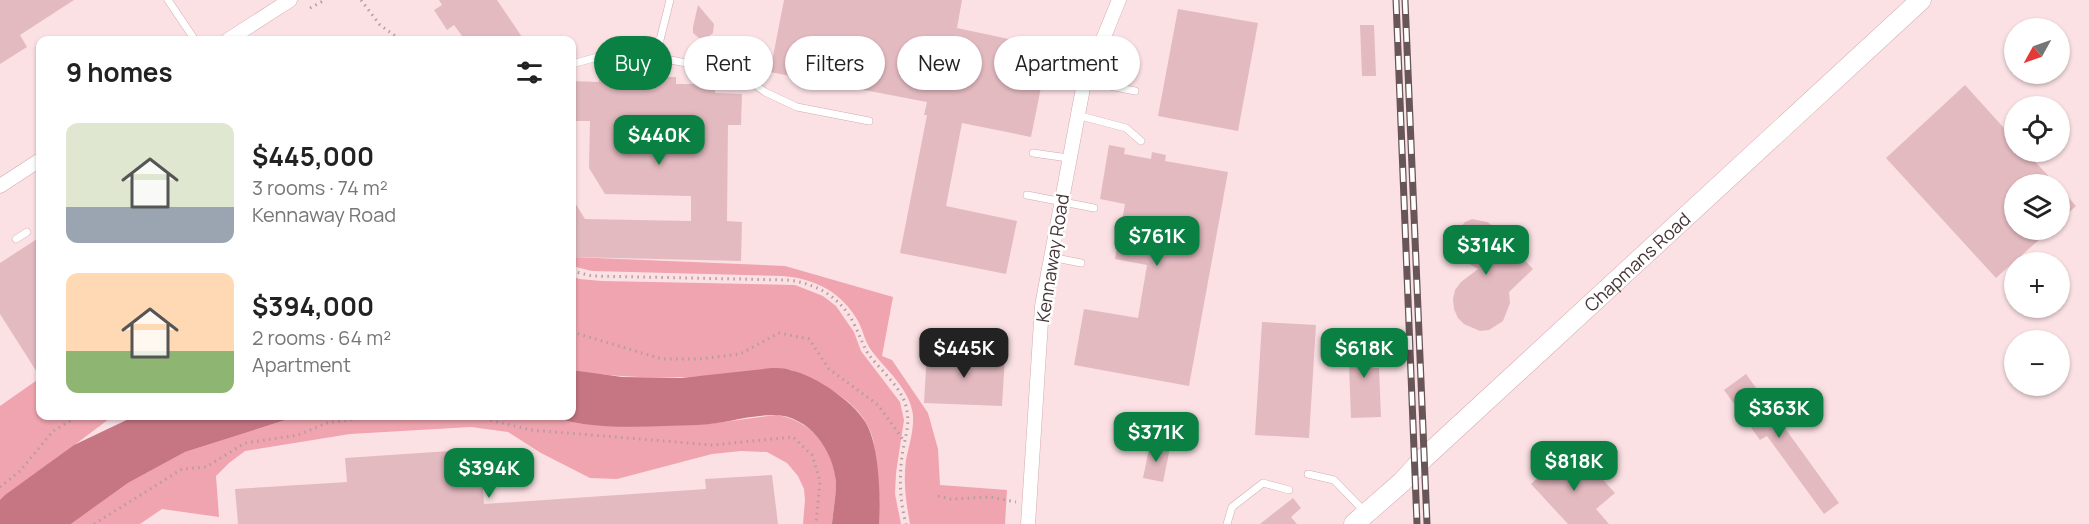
<!DOCTYPE html>
<meta charset="utf-8">
<style>
:root{--surface:#fff;--page:#f6f6f6;--text:#222;--muted:#767676;--accent:#0b8043}
body{margin:0;font-family:Manrope,sans-serif;background:var(--page);color:var(--text);height:100vh;display:flex;flex-direction:column;font-size:22px;white-space:nowrap}
*{box-sizing:border-box;margin:0}
p{font-size:20px;color:var(--muted)}
.icon{flex:none;width:33px;height:33px;fill:none;stroke:currentColor;stroke-width:2;stroke-linecap:round;stroke-linejoin:round}
.map{position:relative;flex:1;overflow:hidden}
.drawer{position:absolute;left:36px;top:36px;width:540px;height:384px;display:flex;flex-direction:column;background:var(--surface);border-radius:12px;box-shadow:0 2px 4px #0004}
.drawer>*{flex:none}
.hud{position:absolute;left:594px;top:36px;width:570px;height:54px;display:flex;gap:12px}
.needle{width:39px;rotate:230deg}
.tools{position:absolute;left:2004px;top:18px;display:grid;gap:12px}
.tools a{display:grid;place-items:center;width:66px;height:66px;border-radius:50%;background:var(--surface);box-shadow:0 2px 4px #0004;font-size:30px}
.price{position:absolute;translate:-50% -51px;padding:0 14px;border-radius:12px;background:var(--accent);color:#fff;font-size:20px;line-height:39px;filter:drop-shadow(0 2px 3px #0008)}
.price::after{content:'';position:absolute;left:50%;top:36px;width:18px;height:14px;margin-left:-9px;background:inherit;clip-path:polygon(0 0,100% 0,50% 100%)}
.price.selected{background:#222;color:#fff}
ul{padding:0;list-style:none}
li{display:flex;align-items:center;gap:18px;height:150px;padding:0 30px}
li span{display:grid;place-items:center;flex:none;width:168px;height:120px;border-radius:12px;color:#555}
li>.icon{margin-inline-start:auto}
span .icon{width:72px;height:72px;fill:#fffc;stroke-width:1}
li b{font-size:26px}
h2{display:flex;justify-content:space-between;align-items:center;height:72px;padding:0 30px;font-size:26px}
.pill{padding:0 21px;border-radius:27px;background:var(--surface);box-shadow:0 2px 4px #0004;font-size:21px;line-height:54px}
.pill.selected{background:var(--accent);color:#fff}
.map>svg:first-child{display:block}
.green{fill:#f0a4af}
.water{fill:#c67583}
.building{fill:#e3bac0}
.lines{fill:none;stroke-linecap:round;stroke-linejoin:round}
.lane-casing{stroke:#d3acb1;stroke-width:8}
.street-casing{stroke:#d3acb1;stroke-width:15}
.secondary-casing{stroke:#d3acb1;stroke-width:21}
.path{stroke:#b39d9f;stroke-width:3;stroke-dasharray:1.5 4.5;stroke-linecap:butt}
.lane{stroke:#fff;stroke-width:7}
.street{stroke:#fff;stroke-width:14}
.secondary{stroke:#fff;stroke-width:20}
.rail-casing{stroke:#675557;stroke-width:7}
.rail{stroke:#fff;stroke-width:4.5;stroke-dasharray:14;stroke-linecap:butt}
.labels{text-anchor:middle;dominant-baseline:central;stroke-width:5;stroke-linejoin:round;paint-order:stroke}
.street-label{font-size:18px;fill:#453537;stroke:#fff}
</style>
<div class="map">
<svg width="2089" height="524" viewBox="0 0 2089 524">
<rect width="100%" height="100%" fill="#fbe1e4"/>
<path class="green" d="M572,257l213,9 108,31 -11,59 10,4 36,53 10,36 2,36 67,5 -2,34h-95c-4,-22 -7,-42 -4,-64 3,-15 8,-30 7,-45 -3,-26 -27,-45 -42,-65 -6,-8 -8,-20 -13,-29 -17,-29 -42,-42 -75,-45l-191,-5 -20,-5z
M572,276l7,3 23,2 193,4 28,11 13,10 18,26 7,19 39,51 4,18 -8,53 -1,21 6,30h-22c1,-19 0,-37 -2,-56 -2,-10 -2,-22 -5,-32 -10,-34 -51,-54 -81,-66 -73,6 -146,13 -219,0z
M40,378v38h73l-113,85v-95z
M776,415c35,4 61,36 60,72 -1,12 -3,25 -4,37h-29l2,-24 -1,-11 -6,-13 -11,-13 -20,-11 -26,-1 -29,3 -95,25 -27,-1 -49,-25 -33,-21 -37,-5 -121,7 -105,17 -16,12 -13,13 3,41 -57,-8 -22,15h-69l57,-41 57,-31 113,-36h245l40,8 69,2 56,-2z"/>
<path class="water" d="M772,368c6,0 12,0 18,2 25,5 68,34 78,57 11,23 13,72 11,97h-47c1,-13 4,-28 4,-41 -2,-32 -27,-68 -62,-68 -26,0 -51,9 -77,10 -37,1 -77,4 -114,-1 -13,-2 -27,-6 -40,-8h29v-46l50,7 59,1z
M135,416h163l-113,36 -57,31 -57,41h-71v-24l5,-5 69,-50z"/>
<path class="building" d="M0,0h74l-54,35 7,12 -27,17z
M439,0h58l27,40h-59l-11,-15 -7,5 -13,-20 8,-5z
M784,0h178l-5,28 103,22 -4,21 -11,-3 -14,69 -69,-14 -16,83 71,15 -11,53 -106,-21 27,-138h-3l3,-13 -157,-30z
M698,5l16,19 -1,9 -8,6 -6,-1 -6,-5v-6z
M1178,9l80,14 -20,108 -80,-15z
M1360,25h14l2,51h-14z
M599,76l77,1v7h39v9l27,1 -1,31h-13l-1,96 15,1 -1,39 -169,-4v-59l13,21 106,2v-25l-86,-2 -16,-26 1,-47h-18v-40l27,1z
M1965,85l49,54v13h12l30,32h-42v46h36l-54,48 -110,-120z
M1109,145l16,3 -1,6 27,5 1,-7 14,3 -1,6 63,11 -39,214 -115,-21 10,-56 54,9 9,-53 -32,-6 10,-55 -25,-5z
M2060,188l16,18 -16,15z
M1472,219l15,3 6,4 4,6 8,28 10,-10 18,19 -24,23 1,11 -7,18 -14,9 -9,1 -16,-7 -6,-6 -4,-9 -1,-10 2,-9 6,-8 17,-13 -17,-10 -7,-12 2,-15 9,-10z
M40,237v140l-40,-63v-51z
M1262,322l54,3 -7,113 -54,-3z
M1373,337l1,31h5l2,49 -30,1 -3,-80z
M927,351l78,6 -3,49 -78,-3z
M1746,374l93,129 -15,11 -57,-78 -7,4 -36,-50z
M1150,444l20,4 -7,34 -20,-4z
M480,449l4,55 222,-15 -1,-10 67,-4 6,49h-540l-3,-35 112,-7 -2,-24z
M1570,453l22,23 4,-4 19,21 -19,16 13,15h-41l-37,-40 23,-22 3,3z
M1293,498l8,10 -10,9 6,7h-37z"/>
<g class="lines">
<defs>
<path id="lane" d="M168,0l27,40
M670,0l-10,40v18l79,15 26,19 32,15 72,14
M572,64l88,-24
M1085,81l50,10
M1077,115l49,13 15,13
M1033,153l35,5
M1027,195l67,13
M16,239l11,-7
M1051,257l30,6
M1308,474l26,6 30,31
M1227,524l5,-17 31,-24 26,7"/>
<path id="street" d="M228,40l62,-40
M0,186l40,-26
M1028,524l14,-218 41,-218 36,-88"/>
<g id="secondary">
<path id="s1" d="M1354,524l48,-42 22,-24 497,-458"/>
</g>
</defs>
<use href="#lane" class="lane-casing"/>
<use href="#street" class="street-casing"/>
<use href="#secondary" class="secondary-casing"/>
<path class="path" d="M361,0l19,25 21,15
M310,8l15,-8
M572,271l20,5 195,4c30,3 55,18 68,46 5,10 8,20 14,29 13,17 35,34 38,56 3,15 -3,30 -5,45 -3,24 -2,45 4,68
M572,332l90,27h38l40,-5 39,-21 30,6 20,30 49,36 27,37
M473,416l58,14 181,15 81,-8 19,18 8,26 -4,43
M0,487l20,-16 33,-40 26,-15
M938,496l13,3 39,-2 26,5
M94,524l88,-55 24,-2 39,-24 53,-8 29,-12 52,-7"/>
<use href="#lane" class="lane"/>
<use href="#street" class="street"/>
<use href="#secondary" class="secondary"/>
<defs>
<path id="rail" d="M1396,0l21,524
M1405,0l22,524"/>
</defs>
<use href="#rail" class="rail-casing"/>
<use href="#rail" class="rail"/>
</g>
<g class="labels">
<g class="street-label">
<text transform="translate(1052 258) rotate(-81)">Kennaway Road</text>
<text stroke="none"><textPath href="#s1" startOffset="386">Chapmans Road</textPath></text>
</g>
</g>
</svg>
<div class="tools">
<a><svg class="needle" viewBox="-14 -14 28 28"><path d="M0-13l5 13h-10z" fill="#e53935"/><path d="M0 13l5-13h-10z" fill="#767676"/></svg></a>
<a><svg class="icon" aria-label="locate" viewBox="0 0 24 24"><circle cx="12" cy="12" r="6"/><path d="M12 2v4M12 18v4M2 12h4M18 12h4"/></svg></a>
<a><svg class="icon" aria-label="layers" viewBox="0 0 24 24"><path d="M12 4l9 5-9 5-9-5zM3 14l9 5 9-5"/></svg></a>
<a>+</a>
<a>−</a>
</div>
<b class="price" style="left:659px;top:166px">$440K</b>
<b class="price" style="left:1157px;top:267px">$761K</b>
<b class="price" style="left:1486px;top:276px">$314K</b>
<b class="price selected" style="left:964px;top:379px">$445K</b>
<b class="price" style="left:1364px;top:379px">$618K</b>
<b class="price" style="left:1779px;top:439px">$363K</b>
<b class="price" style="left:1156px;top:463px">$371K</b>
<b class="price" style="left:1574px;top:492px">$818K</b>
<b class="price" style="left:489px;top:499px">$394K</b>
<div class="hud">
<a class="pill selected">Buy</a>
<a class="pill">Rent</a>
<a class="pill">Filters</a>
<a class="pill">New</a>
<a class="pill">Apartment</a>
</div>
<section class="drawer">
<h2>9 homes<svg class="icon" aria-label="filters" viewBox="0 0 24 24"><path d="M4 7h16M4 17h16"/><circle cx="9" cy="7" r="2"/><circle cx="15" cy="17" r="2"/></svg></h2>
<ul>
<li><span style="background:linear-gradient(#dfe7d0 70%,#9aa5b1 0)"><svg class="icon" aria-label="home" viewBox="0 0 24 24"><path d="M3 11l9-7 9 7M6 9v11h12V9"/></svg></span><div><b>$445,000</b><p>3 rooms · 74 m²</p><p>Kennaway Road</p></div></li>
<li><span style="background:linear-gradient(#ffd9b3 65%,#8fb573 0)"><svg class="icon" aria-label="home" viewBox="0 0 24 24"><path d="M3 11l9-7 9 7M6 9v11h12V9"/></svg></span><div><b>$394,000</b><p>2 rooms · 64 m²</p><p>Apartment</p></div></li>
</ul>
</section>
</div>
